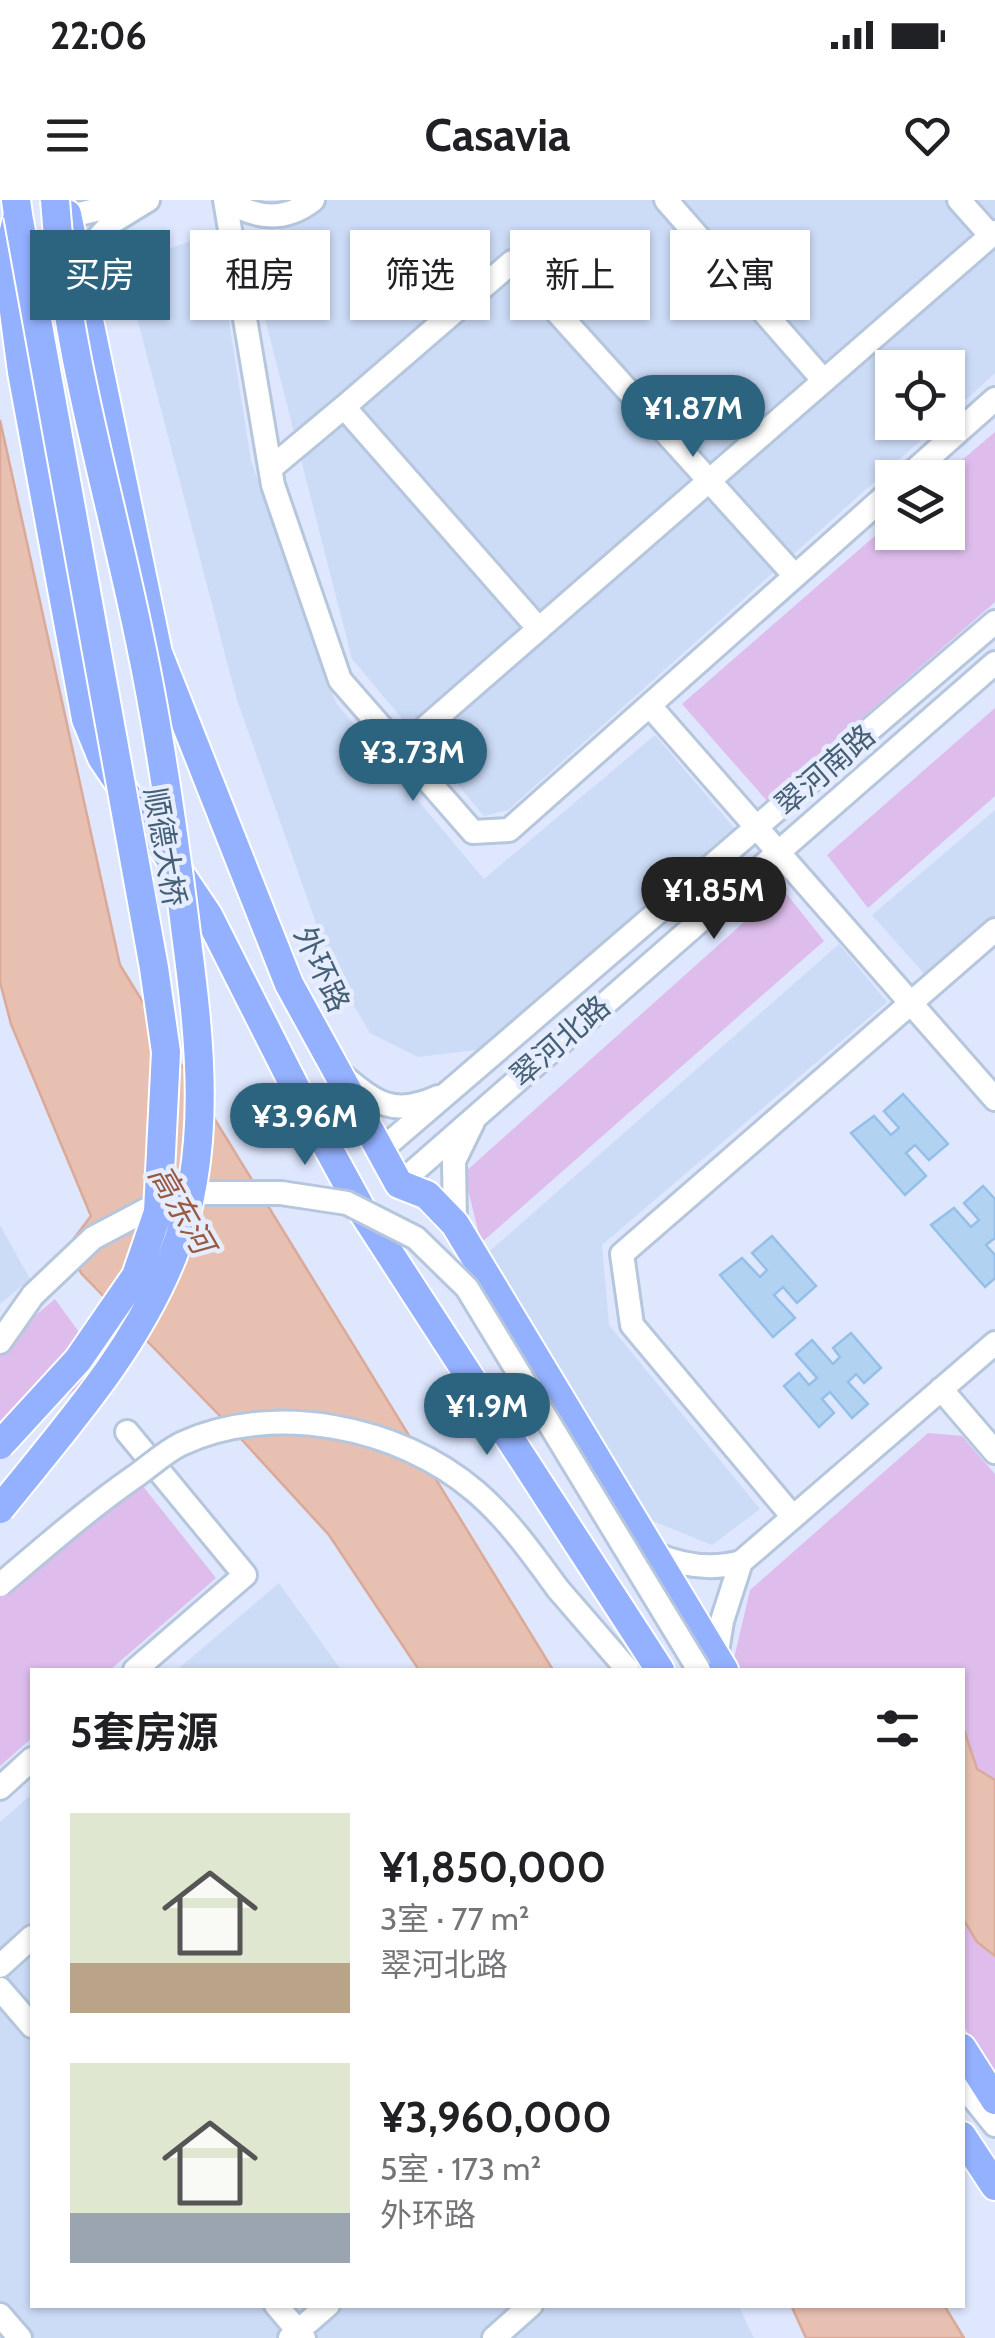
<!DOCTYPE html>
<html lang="zh">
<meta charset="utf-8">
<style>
:root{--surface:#fff;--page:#f6f6f6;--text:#202124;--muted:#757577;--accent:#2c6480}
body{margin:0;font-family:Cabin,"Noto Sans SC",sans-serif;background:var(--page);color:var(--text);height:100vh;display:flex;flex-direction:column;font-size:38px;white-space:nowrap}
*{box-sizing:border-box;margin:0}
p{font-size:32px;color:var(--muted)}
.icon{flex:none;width:55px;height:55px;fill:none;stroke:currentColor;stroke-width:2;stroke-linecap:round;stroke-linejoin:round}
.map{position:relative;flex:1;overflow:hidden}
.side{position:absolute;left:30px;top:1468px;width:935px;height:640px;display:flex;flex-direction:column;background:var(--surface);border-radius:0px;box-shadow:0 2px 8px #0004}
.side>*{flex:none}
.top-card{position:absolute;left:30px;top:30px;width:935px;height:90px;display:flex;gap:20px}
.tools{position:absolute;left:875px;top:150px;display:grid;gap:20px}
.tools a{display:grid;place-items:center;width:90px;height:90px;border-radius:0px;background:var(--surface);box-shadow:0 2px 8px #0004;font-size:50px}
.price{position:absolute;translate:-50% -85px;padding:0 22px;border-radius:35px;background:var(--accent);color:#fff;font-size:32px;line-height:65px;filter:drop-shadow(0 2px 5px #0008)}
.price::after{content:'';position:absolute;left:50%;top:60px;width:30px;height:22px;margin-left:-15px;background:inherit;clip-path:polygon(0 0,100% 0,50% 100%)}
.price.current{background:#222;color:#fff}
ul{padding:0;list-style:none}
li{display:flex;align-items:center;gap:30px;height:250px;padding:0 40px}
li span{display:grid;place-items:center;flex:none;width:280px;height:200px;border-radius:0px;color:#555}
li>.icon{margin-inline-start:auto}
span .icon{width:120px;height:120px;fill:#fffc;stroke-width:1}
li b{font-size:42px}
h2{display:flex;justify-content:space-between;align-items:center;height:120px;padding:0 40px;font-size:42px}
.pill{padding:0 35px;border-radius:0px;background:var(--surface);box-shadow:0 2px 8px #0004;font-size:35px;line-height:90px}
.pill.current{background:var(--accent);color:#fff}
.status{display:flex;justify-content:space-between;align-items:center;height:70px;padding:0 50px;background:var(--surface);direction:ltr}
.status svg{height:28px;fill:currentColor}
header{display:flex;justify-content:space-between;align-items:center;height:130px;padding:0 40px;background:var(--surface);font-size:45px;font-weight:700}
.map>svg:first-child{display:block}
.residential{fill:#ccdbf6}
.green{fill:#debdec}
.water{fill:#e8c0b2;stroke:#dba998;stroke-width:2.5}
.building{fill:#b2d2f2;stroke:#93bfe9;stroke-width:2.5}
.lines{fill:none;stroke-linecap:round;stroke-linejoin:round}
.minor-casing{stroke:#b5c6dd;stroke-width:28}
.major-casing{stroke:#fff;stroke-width:32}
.minor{stroke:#fff;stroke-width:22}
.major{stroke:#94b1ff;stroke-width:28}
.minor-bridge-casing{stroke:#b5c6dd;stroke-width:28;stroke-linecap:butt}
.major-bridge-casing{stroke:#fff;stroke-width:32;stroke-linecap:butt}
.minor-bridge{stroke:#fff;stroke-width:22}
.major-bridge{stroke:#94b1ff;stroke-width:28}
.labels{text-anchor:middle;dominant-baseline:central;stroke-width:9;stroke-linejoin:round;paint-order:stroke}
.street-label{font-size:30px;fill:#455f75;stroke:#e6edff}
.water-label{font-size:32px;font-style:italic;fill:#995a42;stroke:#e6edff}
</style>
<div class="status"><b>22:06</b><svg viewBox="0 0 49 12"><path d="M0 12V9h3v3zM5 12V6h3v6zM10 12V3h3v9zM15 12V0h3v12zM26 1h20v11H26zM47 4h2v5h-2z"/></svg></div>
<header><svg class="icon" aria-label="menu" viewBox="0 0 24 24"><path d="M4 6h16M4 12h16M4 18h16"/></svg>Casavia<svg class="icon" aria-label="heart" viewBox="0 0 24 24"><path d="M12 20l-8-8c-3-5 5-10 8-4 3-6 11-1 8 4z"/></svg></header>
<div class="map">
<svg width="995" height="2138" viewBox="0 0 995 2138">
<rect width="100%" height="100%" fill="#dee7fe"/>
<path class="residential" d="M312,0h683v173l-47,43v-48h-56v54l48,1 -432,387 -24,6 -132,-157 -103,-403z
M215,33l36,228 85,242 148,176 171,-144 80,94 -251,220 -66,8 -48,-24 -38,-65 -95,-268 -114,-436z
M995,610v107l-68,60 -55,-62z
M839,744l48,58 -285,243 7,80 151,184 -48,36 -59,-24 -169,-265z
M0,1025l30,54 -30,25z
M279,1383l62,87h-164z
M32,1594v511h706l16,33h-754v-516z"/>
<path class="green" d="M995,232v170l-228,199 -85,-97 210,-183v11h56v-54l-6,-1z
M995,508v88l-127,112 -41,-53z
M782,688l42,53 -343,302 -17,-70z
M55,1099l50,69 -105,77v-100z
M928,1233l34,3 33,38v601l-32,-50 -1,-355h-228l-2,-3 18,-77z
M130,1270l86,108 -106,92h-78v68l-32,28v-183z"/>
<path class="water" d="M0,220l120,545 433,705h-134l-90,-135 -108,-118 -140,-144 -12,-28 22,-29 -80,-192 -11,-42z
M963,1527l14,42 18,11v176l-18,-14 -14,-23z
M791,2105h153l20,33h-158z"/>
<path class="building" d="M903,894l45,50 -19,16 -14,-15 -9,8 20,23 -21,19 -54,-62 23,-17 17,19 8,-7 -15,-17z
M983,986l12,13v39l-9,7 9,10v23l-10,9 -54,-62 23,-17 17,19 8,-7 -15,-17z
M772,1036l44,50 -19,17 -14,-16 -9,8 21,23 -22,19 -53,-62 22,-17 18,19 7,-7 -15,-17z
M851,1133l30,35 -17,15 -8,-9 -8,8 20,22 -16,14 -22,-26 -8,7 12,14 -15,14 -35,-41 15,-13 10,12 8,-7 -21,-24 16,-14 21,24 7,-7 -7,-9z"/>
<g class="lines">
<defs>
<path id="minor" d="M225,0l48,285 67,195 133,152 36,-2 383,-340
M227,0c28,19 58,22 86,0
M666,0l158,181
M959,0l32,36
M67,17l65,-16
M82,84l10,-40 22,-23 34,-21
M271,268l73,-61
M906,278l89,-79
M539,429l-195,-222 168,-145 283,314
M650,506l345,393
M426,527l569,-495
M342,875c35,29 52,42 96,22
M380,951l615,-529
M399,984l596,-521
M455,1024l-1,-63 19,-39
M0,1142l33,-47
M941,1189l54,63
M127,1232l118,143 -110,95
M793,1317l-161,-192 -10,-71 373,-324
M655,1354c28,12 57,16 86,8
M558,1389l70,81
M716,1458l6,-37 19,-59 254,-219
M0,1588l32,-29
M0,1766l32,-29
M0,1789l32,37
M962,1884l33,41
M276,2105l28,33
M0,2115l20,23
M290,2138l38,-33
M494,2138l37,-33"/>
<path id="major" d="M16,0l2,15 -11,43 15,114 64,347 16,39 106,157 90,178 66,121 296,456
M67,14l91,439 131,331 110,200 28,11 28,29 269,446
M962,1848l33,52
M962,1936l33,50"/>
</defs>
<use href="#minor" class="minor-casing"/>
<use href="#major" class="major-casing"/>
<use href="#minor" class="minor"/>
<use href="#major" class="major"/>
<defs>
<path id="minor-bridge" d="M33,1095l60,-57 53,-28 56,-17h79l66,10 69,35 51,50 232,382
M0,1385c45,-38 89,-77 137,-110 14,-10 28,-23 44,-31 92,-43 218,-18 294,47 33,28 58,64 83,98"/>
<path id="major-bridge" d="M0,1245l78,-85 58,-84 22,-64 8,-160 -12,-84 -136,-753
M0,1309c64,-80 135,-158 173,-254 40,-102 27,-215 13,-321 -12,-99 -26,-200 -47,-298 -30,-145 -74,-288 -84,-436"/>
</defs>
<use href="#minor-bridge" class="minor-bridge-casing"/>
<use href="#major-bridge" class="major-bridge-casing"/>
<use href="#minor-bridge" class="minor-bridge"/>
<use href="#major-bridge" class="major-bridge"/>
</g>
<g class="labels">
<g class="street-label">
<text transform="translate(825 570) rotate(-41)">翠河南路</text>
<text transform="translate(165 647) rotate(80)">顺德大桥</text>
<text transform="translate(322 769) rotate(65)">外环路</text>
<text transform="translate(560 841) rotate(-41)">翠河北路</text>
</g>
<g class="water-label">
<text transform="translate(182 1009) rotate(60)">高东河</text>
</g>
</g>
</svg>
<div class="tools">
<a><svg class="icon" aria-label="locate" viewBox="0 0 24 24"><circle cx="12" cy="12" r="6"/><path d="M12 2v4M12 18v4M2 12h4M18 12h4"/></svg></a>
<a><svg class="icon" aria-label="layers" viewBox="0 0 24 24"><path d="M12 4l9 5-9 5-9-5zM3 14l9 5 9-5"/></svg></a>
</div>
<b class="price" style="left:693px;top:260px">¥1.87M</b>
<b class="price" style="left:413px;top:604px">¥3.73M</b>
<b class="price current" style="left:714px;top:742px">¥1.85M</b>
<b class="price" style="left:305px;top:968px">¥3.96M</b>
<b class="price" style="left:487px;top:1258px">¥1.9M</b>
<div class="top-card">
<a class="pill current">买房</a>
<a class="pill">租房</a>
<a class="pill">筛选</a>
<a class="pill">新上</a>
<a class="pill">公寓</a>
</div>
<section class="side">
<h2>5套房源<svg class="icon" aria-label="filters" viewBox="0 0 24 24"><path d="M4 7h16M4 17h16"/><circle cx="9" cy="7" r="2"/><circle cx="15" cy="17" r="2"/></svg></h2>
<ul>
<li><span style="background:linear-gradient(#dfe7d0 75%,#b9a48a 0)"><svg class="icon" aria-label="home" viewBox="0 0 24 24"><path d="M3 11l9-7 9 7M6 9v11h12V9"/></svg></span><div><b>¥1,850,000</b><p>3室 · 77 m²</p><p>翠河北路</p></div></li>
<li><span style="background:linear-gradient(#dfe7d0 75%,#9aa5b1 0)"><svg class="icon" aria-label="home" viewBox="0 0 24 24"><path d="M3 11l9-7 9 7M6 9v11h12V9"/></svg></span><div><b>¥3,960,000</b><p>5室 · 173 m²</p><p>外环路</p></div></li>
</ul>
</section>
</div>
